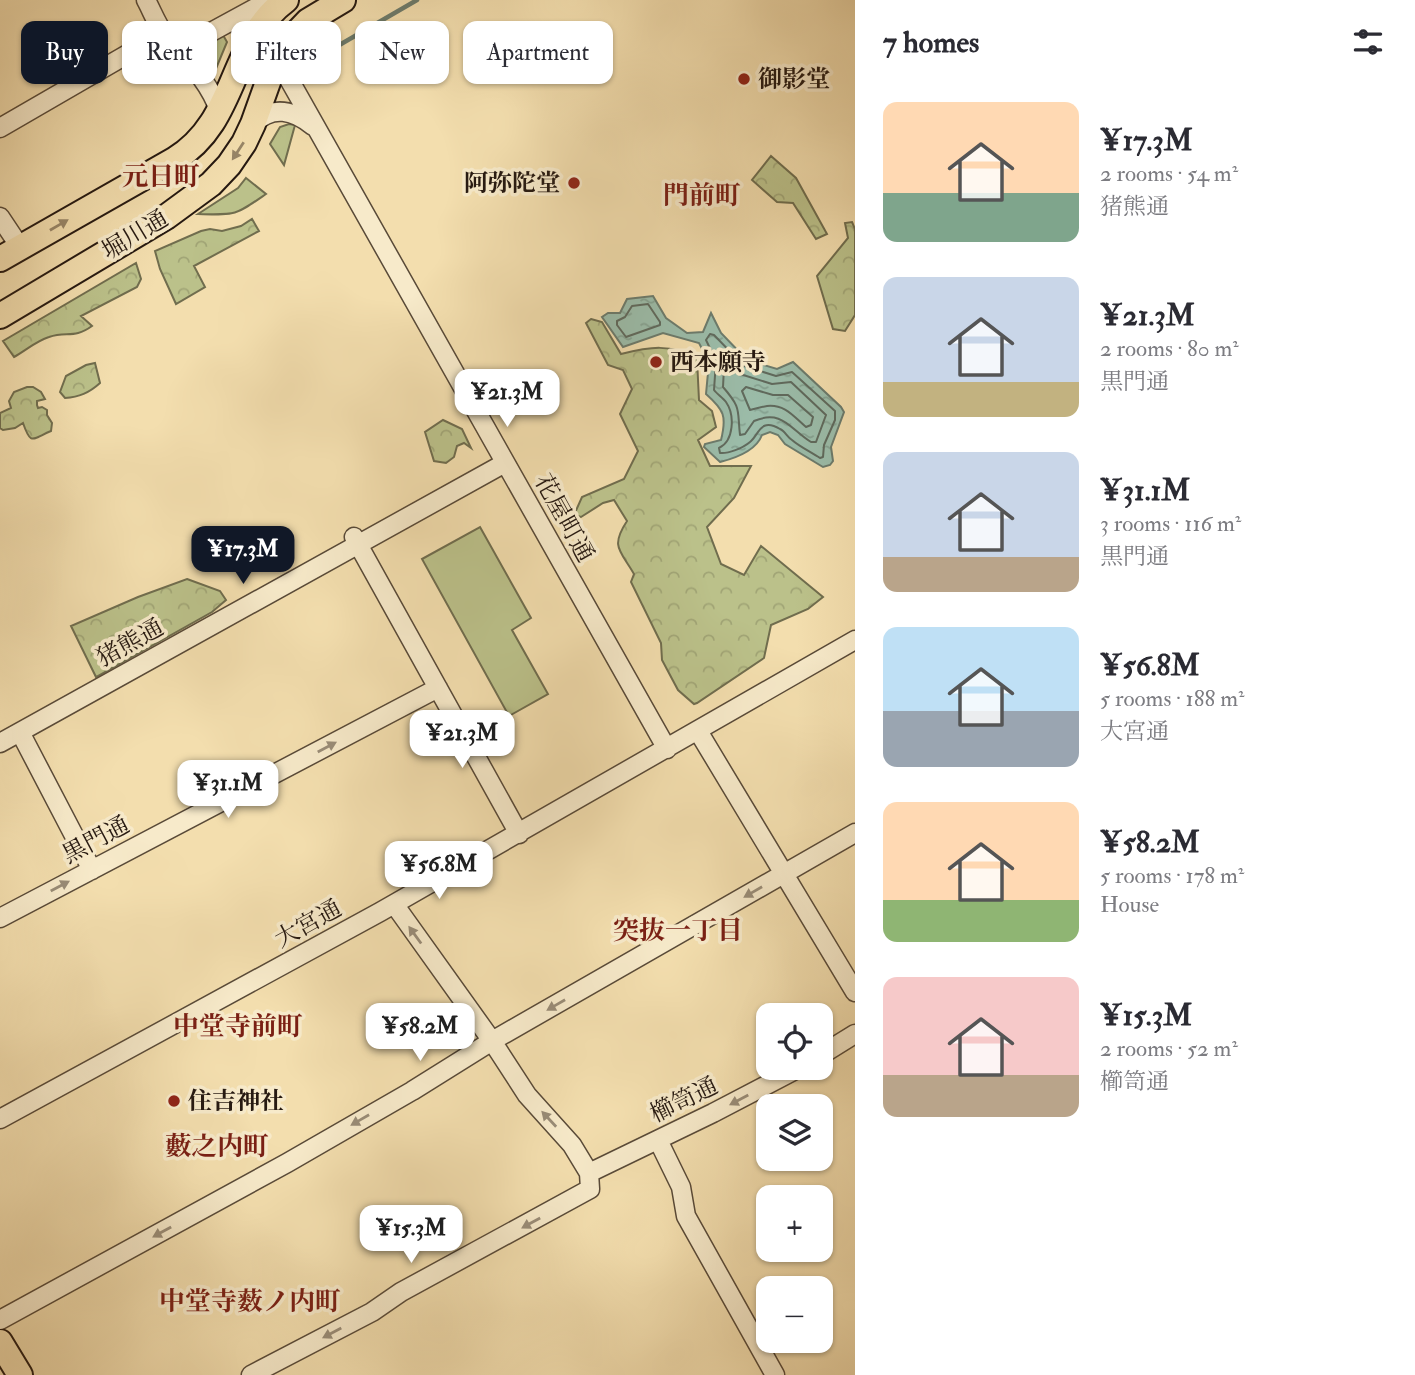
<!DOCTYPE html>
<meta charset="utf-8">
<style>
:root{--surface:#fff;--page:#f2f2f3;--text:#2b2b33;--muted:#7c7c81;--accent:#111827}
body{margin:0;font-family:"IM FELL Double Pica","Noto Serif JP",serif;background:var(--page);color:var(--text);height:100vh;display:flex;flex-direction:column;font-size:26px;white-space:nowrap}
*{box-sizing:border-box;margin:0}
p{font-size:23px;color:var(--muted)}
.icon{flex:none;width:38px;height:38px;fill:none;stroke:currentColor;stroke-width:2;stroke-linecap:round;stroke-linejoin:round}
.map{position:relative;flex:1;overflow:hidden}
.panel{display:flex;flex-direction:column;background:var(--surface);width:560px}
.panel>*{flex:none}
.guide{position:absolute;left:21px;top:21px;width:665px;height:63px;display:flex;gap:14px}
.buttons{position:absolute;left:756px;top:1003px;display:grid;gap:14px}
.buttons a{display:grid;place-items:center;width:77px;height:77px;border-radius:14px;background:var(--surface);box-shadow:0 2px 5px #0004;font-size:35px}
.price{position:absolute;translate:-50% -60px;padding:0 16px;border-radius:14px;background:#fff;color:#222;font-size:23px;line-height:46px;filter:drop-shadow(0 2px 4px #0008)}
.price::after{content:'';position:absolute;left:50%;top:42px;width:21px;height:16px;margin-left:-10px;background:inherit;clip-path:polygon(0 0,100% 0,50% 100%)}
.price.on{background:var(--accent);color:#fff}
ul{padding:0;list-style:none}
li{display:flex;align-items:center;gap:21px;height:175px;padding:0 28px}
li span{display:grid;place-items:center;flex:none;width:196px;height:140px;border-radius:14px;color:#555}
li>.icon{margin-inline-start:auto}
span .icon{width:84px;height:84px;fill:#fffc;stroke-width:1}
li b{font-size:30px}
h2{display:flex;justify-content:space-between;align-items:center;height:84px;padding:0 28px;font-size:30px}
.pill{padding:0 24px;border-radius:14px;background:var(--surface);box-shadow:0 2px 5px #0004;font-size:24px;line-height:63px}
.pill.on{background:var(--accent);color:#fff}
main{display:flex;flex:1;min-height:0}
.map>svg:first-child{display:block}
.green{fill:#bbc18a;stroke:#706d4e;stroke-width:2}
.forest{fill:url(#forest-crowns);stroke:#706d4e;stroke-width:2}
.water{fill:url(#water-ripples);stroke:#6c7b6c;stroke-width:2}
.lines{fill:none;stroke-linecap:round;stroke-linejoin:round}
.shore{stroke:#606a5d;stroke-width:2}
.stream{stroke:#6c7b6c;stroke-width:4.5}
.minor-casing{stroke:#594a38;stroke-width:21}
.highway-casing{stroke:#261911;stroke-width:28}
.minor{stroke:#f7eaca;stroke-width:18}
.highway{stroke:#f3deae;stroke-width:24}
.oneway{fill:#978567}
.oneway2{fill:#998c77}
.poi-dot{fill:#8f2418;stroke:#f7eaca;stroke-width:2.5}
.labels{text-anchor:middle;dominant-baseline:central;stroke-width:7;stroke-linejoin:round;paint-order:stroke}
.poi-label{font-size:24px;font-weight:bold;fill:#261911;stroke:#f7eaca;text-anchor:start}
.street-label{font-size:24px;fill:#261911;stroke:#f7eaca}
.neighbourhood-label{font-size:26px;font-weight:bold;fill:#7a1f14;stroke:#f7eaca}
</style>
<main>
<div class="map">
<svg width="855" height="1375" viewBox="0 0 855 1375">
<defs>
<pattern id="forest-crowns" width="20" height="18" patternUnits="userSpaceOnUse" patternTransform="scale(1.75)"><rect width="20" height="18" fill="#bbc18a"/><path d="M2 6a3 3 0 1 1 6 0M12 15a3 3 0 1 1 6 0" fill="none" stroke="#a1a576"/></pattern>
<pattern id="water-ripples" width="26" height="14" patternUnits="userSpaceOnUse" patternTransform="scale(1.75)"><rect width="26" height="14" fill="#9bbca9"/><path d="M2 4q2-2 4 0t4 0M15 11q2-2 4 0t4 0" fill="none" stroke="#85a190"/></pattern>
</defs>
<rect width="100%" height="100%" fill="#f3deae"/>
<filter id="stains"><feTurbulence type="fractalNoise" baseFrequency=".00286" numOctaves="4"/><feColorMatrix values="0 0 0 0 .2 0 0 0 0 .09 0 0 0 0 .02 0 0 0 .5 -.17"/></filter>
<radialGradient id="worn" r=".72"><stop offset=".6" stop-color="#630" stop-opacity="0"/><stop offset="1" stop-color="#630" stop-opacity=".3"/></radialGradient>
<path class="green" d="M223,35l4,7 -12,29 -8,4 -12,-17 1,-9z
M289,124l6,1 -11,40 -14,-21 10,-17z
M246,178l20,16c-32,22 -29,21 -68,20l40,-26z
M480,527l51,91 -19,12 36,64 -39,22 -87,-157z"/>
<path class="forest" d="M771,156l25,22 31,56 -11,5 -23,-36 -16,-1 -25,-22z
M252,219l7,12 -65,35 11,21 -29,17 -16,-35 -5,-18 46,-20 9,-2 12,2 19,-5z
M852,222l3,7v86l-10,16 -12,-2 -16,-53 31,-38 -3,-15z
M136,263l5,16 -4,8 -56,29 11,10c-18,13 -25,5 -43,11 -13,4 -24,14 -35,20l-11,-16z
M591,319l11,3 19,32c28,-7 50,-11 76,5l2,41 13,11 4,16 -18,13 12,26h41l-17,32 -27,29 14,37 23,11 17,-29 62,51 -15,12 -37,16 -7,33 -67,45 -3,1 -16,-14 -16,-30 -1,-17 -30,-61 3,-8c-14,-24 -24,-27 -7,-53l-13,-21 -11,3 -22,14 -7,-2 8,-18 42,-18 14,-28 -18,-37 12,-25 -9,-19 -15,-5 -22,-42z
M95,363l5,20c-11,10 -21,14 -35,15l-5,-6 6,-16 20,-11z
M27,387h6l8,5 4,7 -8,2v4l1,3 4,-1 5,3v5l5,8 -1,8c-19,8 -20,15 -28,-8l-8,5 -12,2 -3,-2v-15l11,-5 -2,-7 5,-9z
M443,420l19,9 9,19 -7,-5 -7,3 -3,11 -8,6 -12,-2 -9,-29z
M187,579l33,12 6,9 -14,12 -116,65 -25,-51 67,-29z"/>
<path class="water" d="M653,296l13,22 21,15 16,-1 8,-19 10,20 26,27 30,9 16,-7 48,45 3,5 -13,35 2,14 -3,4 -7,2 -38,-23 -7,-9 -8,-3 -8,3c-6,16 -26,23 -42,27l-16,-15 1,-3 16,-4c6,-24 3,-30 -15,-46l3,-32 -10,-19 -36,-10 -40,14 -21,-30 6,-4h12l7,-14z"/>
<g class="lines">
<path class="shore" d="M648,304l12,18v3l-34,12 -9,-12v-4l8,-4 7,-11z
M710,334l4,1 30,31 32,10 16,-4 43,39v9l-11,25 -1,12 -3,1c-9,-6 -20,-11 -28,-18 -5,-3 -7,-9 -12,-11 -20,-12 -21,6 -30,13 -7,6 -22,12 -30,11l-1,-5c15,-7 16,-33 7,-46 -3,-4 -9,-8 -12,-12l2,-29 -10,-21z
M727,364l13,10 32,10 19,-2 35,33 -10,27h-5c-21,-13 -29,-33 -57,-21l-9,13 -5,1c-3,-26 2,-26 -17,-48l1,-20z
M746,387l27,8h15l25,22 -2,8 -5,2c-12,-10 -21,-23 -39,-21 -6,1 -12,3 -17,4l-8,-19z"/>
<path class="stream" d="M310,62l107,-62"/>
<defs>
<path id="minor" d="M146,0c6,11 11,25 19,35 21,24 45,47 55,78
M180,49l88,-48 9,-1
M277,58l390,691
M253,124c20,-19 40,-14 60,2
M0,128l164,-95
M0,217l20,30
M354,537l165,297
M698,731l157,261
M20,732l72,138
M0,743l505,-280
M0,918l438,-230
M821,1055l34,-21
M0,1119l380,-207 475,-272
M658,1140l23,47 5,29 89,159
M589,1173l124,-60 86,-45
M0,1320l287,-157 125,-72 80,-50 363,-208
M251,1375l121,-63 29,-20 189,-103 -1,-16 -17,-28 -45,-50 -35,-54 -98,-137"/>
<path id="highway" d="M0,259l174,-99c65,-39 54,-117 112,-160
M0,316l166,-99 45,-33 18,-19 15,-22 9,-19 20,-56 13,-24 22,-23 35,-21
M0,1342l20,33"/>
</defs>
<use href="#minor" class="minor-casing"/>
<use href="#highway" class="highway-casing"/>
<use href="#minor" class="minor"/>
<use href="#highway" class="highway"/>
</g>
<defs><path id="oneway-solid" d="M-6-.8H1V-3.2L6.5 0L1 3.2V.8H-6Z" transform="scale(1.75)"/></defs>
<g class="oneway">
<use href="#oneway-solid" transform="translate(238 151) rotate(123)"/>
<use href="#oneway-solid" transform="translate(59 225) rotate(-30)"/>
</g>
<g class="oneway2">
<use href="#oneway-solid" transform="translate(327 747) rotate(-28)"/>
<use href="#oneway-solid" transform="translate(60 886) rotate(-28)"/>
<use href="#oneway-solid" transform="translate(753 892) rotate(150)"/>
<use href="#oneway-solid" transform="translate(415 935) rotate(-126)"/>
<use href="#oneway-solid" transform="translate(556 1005) rotate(150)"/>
<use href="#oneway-solid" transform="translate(739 1100) rotate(152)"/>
<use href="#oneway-solid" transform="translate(549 1119) rotate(-133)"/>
<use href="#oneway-solid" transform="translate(360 1120) rotate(150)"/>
<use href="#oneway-solid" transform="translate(531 1223) rotate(151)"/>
<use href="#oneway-solid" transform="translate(162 1232) rotate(151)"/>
<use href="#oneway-solid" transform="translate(332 1333) rotate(152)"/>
</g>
<g class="poi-dot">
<circle cx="744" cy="79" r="7"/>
<circle cx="574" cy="183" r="7"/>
<circle cx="656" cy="362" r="7"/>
<circle cx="174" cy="1101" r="7"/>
</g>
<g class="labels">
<g class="poi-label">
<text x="758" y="79">御影堂</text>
<text x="560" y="183" text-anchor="end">阿弥陀堂</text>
<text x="670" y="362">西本願寺</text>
<text x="188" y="1101">住吉神社</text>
</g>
<g class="street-label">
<text transform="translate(135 235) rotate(-31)">堀川通</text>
<text transform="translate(564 518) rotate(61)">花屋町通</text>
<text transform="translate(130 643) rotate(-29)">猪熊通</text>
<text transform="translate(96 840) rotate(-28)">黒門通</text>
<text transform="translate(308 924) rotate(-29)">大宮通</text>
<text transform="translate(684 1100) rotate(-26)">櫛笥通</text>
</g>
<g class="neighbourhood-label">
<text x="161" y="177">元日町</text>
<text x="702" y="196">門前町</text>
<text x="678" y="931">突抜一丁目</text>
<text x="238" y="1027">中堂寺前町</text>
<text x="217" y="1147">藪之内町</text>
<text x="250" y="1302">中堂寺薮ノ内町</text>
</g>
</g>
<rect width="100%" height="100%" filter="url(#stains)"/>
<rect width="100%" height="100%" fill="url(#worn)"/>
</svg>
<div class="buttons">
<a><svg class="icon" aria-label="locate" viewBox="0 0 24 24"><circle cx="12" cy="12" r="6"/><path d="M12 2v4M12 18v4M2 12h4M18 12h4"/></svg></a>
<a><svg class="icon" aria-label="layers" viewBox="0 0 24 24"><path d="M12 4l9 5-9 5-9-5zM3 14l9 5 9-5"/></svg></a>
<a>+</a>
<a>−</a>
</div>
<b class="price" style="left:507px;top:429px">¥21.3M</b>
<b class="price on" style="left:243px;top:586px">¥17.3M</b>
<b class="price" style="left:462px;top:770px">¥21.3M</b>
<b class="price" style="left:228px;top:820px">¥31.1M</b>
<b class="price" style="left:439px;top:901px">¥56.8M</b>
<b class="price" style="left:420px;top:1063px">¥58.2M</b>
<b class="price" style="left:411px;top:1265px">¥15.3M</b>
<div class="guide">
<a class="pill on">Buy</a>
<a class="pill">Rent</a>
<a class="pill">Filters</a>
<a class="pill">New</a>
<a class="pill">Apartment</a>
</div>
</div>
<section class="panel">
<h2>7 homes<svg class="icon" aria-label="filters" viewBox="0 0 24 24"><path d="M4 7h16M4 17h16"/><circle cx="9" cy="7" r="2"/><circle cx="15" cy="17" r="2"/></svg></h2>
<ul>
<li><span style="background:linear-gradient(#ffd9b3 65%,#7fa58c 0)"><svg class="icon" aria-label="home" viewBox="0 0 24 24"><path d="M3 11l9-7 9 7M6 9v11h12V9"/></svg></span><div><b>¥17.3M</b><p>2 rooms · 54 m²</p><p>猪熊通</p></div></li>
<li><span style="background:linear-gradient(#c9d6e8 75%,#c2b280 0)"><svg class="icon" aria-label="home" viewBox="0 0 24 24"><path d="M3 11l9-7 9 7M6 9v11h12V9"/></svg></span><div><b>¥21.3M</b><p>2 rooms · 80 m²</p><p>黒門通</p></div></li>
<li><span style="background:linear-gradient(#c9d6e8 75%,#b9a48a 0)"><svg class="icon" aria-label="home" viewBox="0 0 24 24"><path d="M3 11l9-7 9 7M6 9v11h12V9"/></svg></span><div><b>¥31.1M</b><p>3 rooms · 116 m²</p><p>黒門通</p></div></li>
<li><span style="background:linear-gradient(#bfe0f5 60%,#9aa5b1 0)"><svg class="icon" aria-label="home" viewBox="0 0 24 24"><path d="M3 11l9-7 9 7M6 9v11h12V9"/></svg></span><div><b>¥56.8M</b><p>5 rooms · 188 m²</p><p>大宮通</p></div></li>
<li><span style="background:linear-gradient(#ffd9b3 70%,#8fb573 0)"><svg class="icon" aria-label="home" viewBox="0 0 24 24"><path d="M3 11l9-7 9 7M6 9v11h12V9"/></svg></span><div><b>¥58.2M</b><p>5 rooms · 178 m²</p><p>House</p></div></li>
<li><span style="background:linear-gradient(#f6c9c9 70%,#b9a48a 0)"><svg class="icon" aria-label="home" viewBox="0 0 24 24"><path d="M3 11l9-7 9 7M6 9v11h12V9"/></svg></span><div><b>¥15.3M</b><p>2 rooms · 52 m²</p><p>櫛笥通</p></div></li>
</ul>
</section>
</main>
